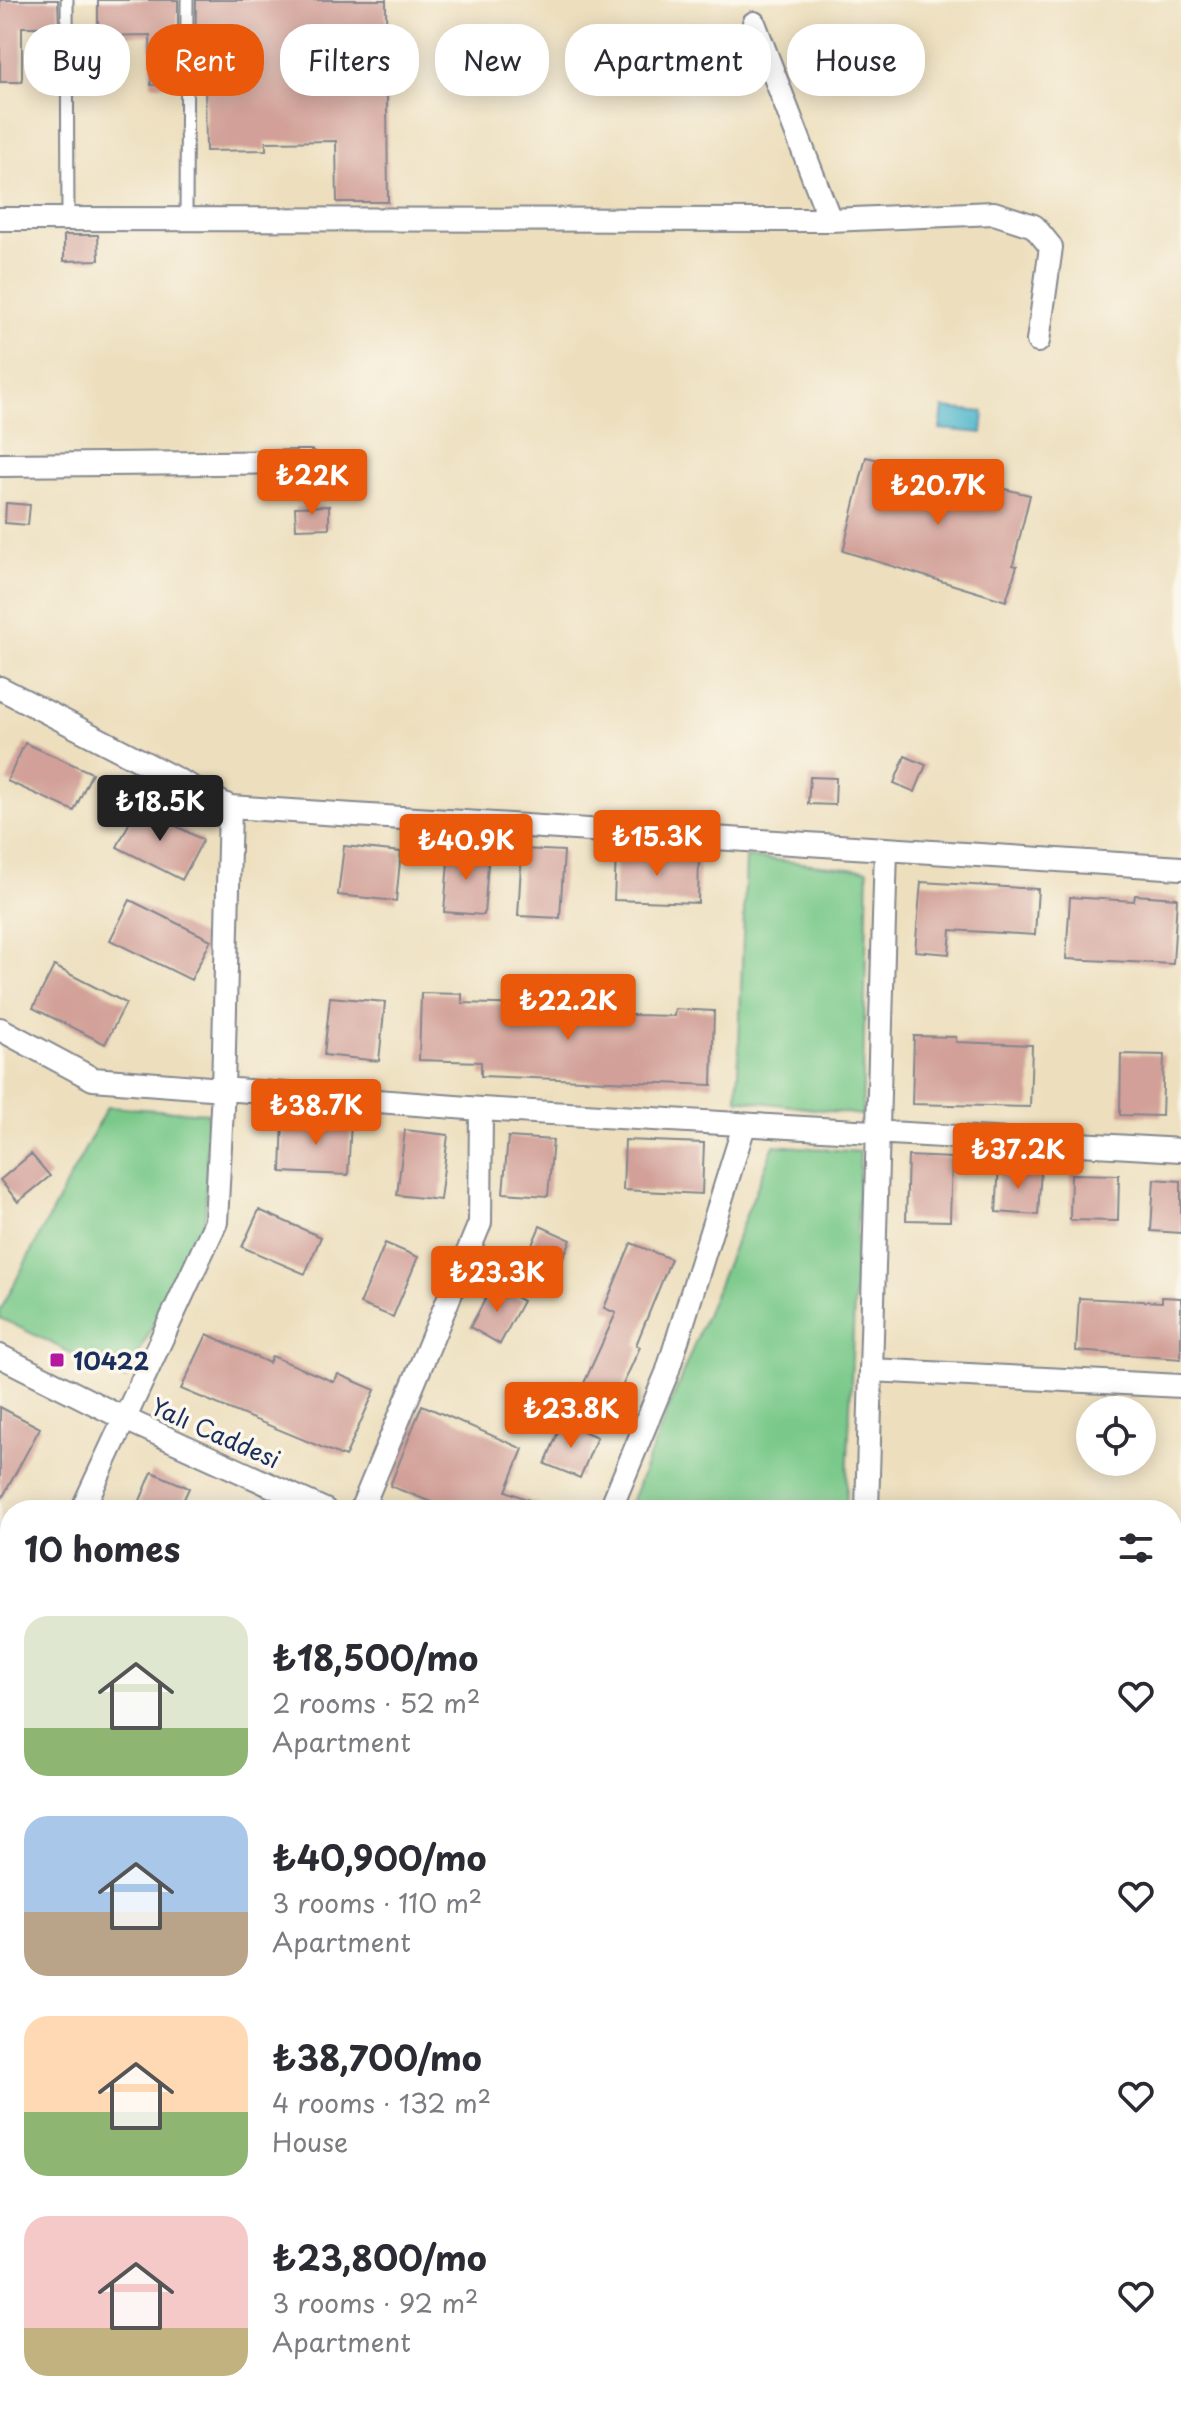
<!DOCTYPE html>
<meta charset="utf-8">
<style>
:root{--surface:#fff;--page:#f2f2f3;--text:#2b2b33;--muted:#7c7c81;--accent:#ea580c}
body{margin:0;font-family:"Playpen Sans",sans-serif;background:var(--page);color:var(--text);height:100vh;display:flex;flex-direction:column;font-size:30px;white-space:nowrap}
*{box-sizing:border-box;margin:0}
p{font-size:26px;color:var(--muted)}
.icon{flex:none;width:44px;height:44px;fill:none;stroke:currentColor;stroke-width:2;stroke-linecap:round;stroke-linejoin:round}
.map{position:relative;flex:1;overflow:hidden}
.panel{position:absolute;left:0px;top:1500px;width:1182px;height:912px;display:flex;flex-direction:column;background:var(--surface);border-radius:32px 32px 0 0;box-shadow:0 4px 20px #0003}
.panel>*{flex:none}
.hud{position:absolute;left:24px;top:24px;width:1134px;height:72px;display:flex;gap:16px}
.fabs{position:absolute;left:1076px;top:1396px;display:grid;gap:16px}
.fabs a{display:grid;place-items:center;width:80px;height:80px;border-radius:50%;background:var(--surface);box-shadow:0 4px 20px #0003;font-size:40px}
.price{position:absolute;translate:-50% -68px;padding:0 18px;border-radius:8px;background:var(--accent);color:#fff;font-size:26px;line-height:52px;filter:drop-shadow(0 2px 4px #0008)}
.price::after{content:'';position:absolute;left:50%;top:48px;width:24px;height:18px;margin-left:-12px;background:inherit;clip-path:polygon(0 0,100% 0,50% 100%)}
.price.active{background:#222;color:#fff}
ul{padding:0;list-style:none}
li{display:flex;align-items:center;gap:24px;height:200px;padding:0 24px}
li span{display:grid;place-items:center;flex:none;width:224px;height:160px;border-radius:24px;color:#555}
li>.icon{margin-inline-start:auto}
span .icon{width:96px;height:96px;fill:#fffc;stroke-width:1}
li b{font-size:34px}
h2{display:flex;justify-content:space-between;align-items:center;height:96px;padding:0 24px;font-size:34px}
.pill{padding:0 28px;border-radius:32px;background:var(--surface);box-shadow:0 4px 20px #0003;font-size:28px;line-height:72px}
.pill.active{background:var(--accent);color:#fff}
.map>svg:first-child{display:block}
.green{fill:#7ac98a;stroke:#4a7c74;stroke-width:2}
.water{fill:#4db6cb;stroke:#347294;stroke-width:2}
.building{fill:#d2a098}
.lines{fill:none;stroke-linecap:round;stroke-linejoin:round}
.lane-casing{stroke:#84878e;stroke-width:15}
.street-casing{stroke:#84878e;stroke-width:26}
.lane{stroke:#fff;stroke-width:11}
.street{stroke:#fff;stroke-width:22}
.poi-dot{fill:#b5179e;stroke:#fbf7ec;stroke-width:3}
.labels{text-anchor:middle;dominant-baseline:central;stroke-width:7;stroke-linejoin:round;paint-order:stroke}
.poi-label{font-size:24px;font-weight:bold;fill:#1b2f5e;stroke:#fbf7ec;text-anchor:start}
.street-label{font-size:24px;fill:#1b2f5e;stroke:#fbf7ec}
</style>
<div class="map">
<svg width="1181" height="2412" viewBox="0 0 1181 2412">
<rect width="100%" height="100%" fill="#fbf7ec"/>
<filter id="ink" filterUnits="userSpaceOnUse"><feTurbulence type="fractalNoise" baseFrequency=".0125" numOctaves="2"/><feDisplacementMap in="SourceGraphic" scale="16" xChannelSelector="R" yChannelSelector="G"/><feConvolveMatrix kernelMatrix="1 2 1 2 8 2 1 2 1" color-interpolation-filters="sRGB"/></filter>
<filter id="wash" filterUnits="userSpaceOnUse"><feTurbulence type="fractalNoise" baseFrequency=".006" numOctaves="4" result="noise"/><feDisplacementMap in="SourceGraphic" scale="32" xChannelSelector="R" yChannelSelector="G"/><feGaussianBlur stdDeviation="1.8" result="paint"/><feColorMatrix in="noise" values="0 0 0 0 0 0 0 0 0 0 0 0 0 0 0 0 0 1.4 0 .05"/><feComposite in="paint" operator="in"/></filter>
<g filter="url(#wash)">
<rect width="100%" height="100%" fill="#eddfbe"/>
<path class="green" d="M746,857l122,13 -6,245 -125,-16z
M107,1107l101,6 -3,107 -79,160 -126,-62v-7z
M774,1145l86,7 -14,358h-218z
M0,2291h10v111h320l-2,10h-328z"/>
<path class="water" d="M943,408l41,4 -2,21 -42,-4z"/>
<g id="blocks">
<path class="building" d="M0,0h58l1,27h-37v55h-22z
M98,0h80v85h-27l-1,-50 -52,1z
M196,0h190l2,202h-51l-1,-61 -70,1v8l-60,1 -1,-67 -10,1z
M64,235h34l1,25 -35,1z
M866,457l164,38 -17,70 4,1 -11,35 -163,-50z
M6,503l24,2 -2,20 -23,-2z
M329,506v22l-33,1 -1,-22z
M25,743l67,30 -18,38 -67,-30z
M905,756l21,9 -11,27 -21,-9z
M810,777l26,1 -1,27 -27,-1z
M138,806l65,34 -21,40 -65,-33z
M344,846l57,6 -5,49 -58,-6z
M449,848l40,3 -5,64 -40,-3z
M522,849l42,2 -4,67 -42,-2z
M616,854l83,2 -1,47 -84,-3z
M921,882l117,7 -3,46 -84,-5 -2,24 -34,-3z
M1135,895l42,3 -4,66 -107,-5 4,-62 64,4z
M130,900l81,40 -20,40 -81,-40z
M54,966l72,37 -21,41 -72,-36z
M421,993l41,1v9l64,2v4l66,5 82,2 1,-7 39,2 -2,74 -231,-9v-14l-62,-2z
M330,997l55,5 -6,59 -55,-6z
M914,1036l42,1v5l76,3 -2,62 -118,-3z
M1121,1054l43,1 -2,61 -42,-1z
M283,1119l68,3 -3,53 -67,-3z
M405,1130l43,5 -8,65 -43,-5z
M508,1137l45,3 -5,56 -45,-3z
M625,1140l79,3 -2,51 -79,-4z
M31,1154l19,22 -32,26 -18,-22z
M908,1156l44,2 -2,63 -44,-1z
M999,1167l42,3 -3,45 -42,-3z
M1071,1174l48,1 -1,46 -48,-1z
M1154,1179l27,2v52l-30,-2z
M259,1210l62,27 -16,37 -63,-27z
M540,1226l31,14 -18,39 -30,-13z
M385,1243l33,14 -25,60 -33,-13z
M631,1243l40,16 -35,86 4,2 -23,51 -33,-15 32,-70 -12,-5z
M493,1285l30,16 -23,43 -30,-17z
M1162,1297l19,1v61l-105,-8 3,-53 83,4z
M207,1334l62,29 3,-7 62,26 4,-8 37,16 -30,67 -164,-68z
M422,1405l101,44 -17,42 47,19h-101l-62,-24z
M0,1407l40,21 -40,74z
M562,1422l35,15 -17,41 -35,-14z
M152,1472l37,16 -10,22h-43z"/>
</g>
</g>
<g filter="url(#ink)">
<use href="#blocks" fill-opacity="0" stroke="#84878e" stroke-width="2"/>
<g class="lines">
<defs>
<path id="lane" d="M67,0l1,219
M186,220l1,-220"/>
<path id="street" d="M0,219l830,1 -76,-197
M830,220l164,-7 40,13 17,21 -13,94
M0,465l309,-3
M0,688l230,119 951,61
M0,1029l93,50 388,30 700,41
M0,1356l125,63 200,91
M871,1370l310,16
M82,1510l134,-288 7,-133 7,-282
M361,1510l119,-287 1,-114
M610,1510l57,-137 77,-247
M867,1510l19,-661
M0,1685l10,-21
M1172,1707l9,1
M1172,1958l9,1
M0,2008h10
M1172,2185l9,1
M0,2262l10,1
M821,2402l51,10
M342,2412l2,-10
M681,2412l1,-10"/>
</defs>
<use href="#lane" class="lane-casing"/>
<use href="#street" class="street-casing"/>
<use href="#lane" class="lane"/>
<use href="#street" class="street"/>
</g>
</g>
<rect class="poi-dot" x="49" y="1352" width="16" height="16" rx="4"/>
<g class="labels">
<g class="poi-label">
<text x="73" y="1360">10422</text>
</g>
<g class="street-label">
<text transform="translate(216 1432) rotate(24)">Yalı Caddesi</text>
</g>
</g>
</svg>
<div class="fabs">
<a><svg class="icon" aria-label="locate" viewBox="0 0 24 24"><circle cx="12" cy="12" r="6"/><path d="M12 2v4M12 18v4M2 12h4M18 12h4"/></svg></a>
</div>
<b class="price" style="left:312px;top:517px">₺22K</b>
<b class="price" style="left:938px;top:527px">₺20.7K</b>
<b class="price active" style="left:160px;top:843px">₺18.5K</b>
<b class="price" style="left:657px;top:878px">₺15.3K</b>
<b class="price" style="left:466px;top:882px">₺40.9K</b>
<b class="price" style="left:568px;top:1042px">₺22.2K</b>
<b class="price" style="left:316px;top:1147px">₺38.7K</b>
<b class="price" style="left:1018px;top:1191px">₺37.2K</b>
<b class="price" style="left:497px;top:1314px">₺23.3K</b>
<b class="price" style="left:571px;top:1450px">₺23.8K</b>
<div class="hud">
<a class="pill">Buy</a>
<a class="pill active">Rent</a>
<a class="pill">Filters</a>
<a class="pill">New</a>
<a class="pill">Apartment</a>
<a class="pill">House</a>
</div>
<section class="panel">
<h2>10 homes<svg class="icon" aria-label="filters" viewBox="0 0 24 24"><path d="M4 7h16M4 17h16"/><circle cx="9" cy="7" r="2"/><circle cx="15" cy="17" r="2"/></svg></h2>
<ul>
<li><span style="background:linear-gradient(#dfe7d0 70%,#8fb573 0)"><svg class="icon" aria-label="home" viewBox="0 0 24 24"><path d="M3 11l9-7 9 7M6 9v11h12V9"/></svg></span><div><b>₺18,500/mo</b><p>2 rooms · 52 m²</p><p>Apartment</p></div><svg class="icon" aria-label="heart" viewBox="0 0 24 24"><path d="M12 20l-8-8c-3-5 5-10 8-4 3-6 11-1 8 4z"/></svg></li>
<li><span style="background:linear-gradient(#a9c7e8 60%,#b9a48a 0)"><svg class="icon" aria-label="home" viewBox="0 0 24 24"><path d="M3 11l9-7 9 7M6 9v11h12V9"/></svg></span><div><b>₺40,900/mo</b><p>3 rooms · 110 m²</p><p>Apartment</p></div><svg class="icon" aria-label="heart" viewBox="0 0 24 24"><path d="M12 20l-8-8c-3-5 5-10 8-4 3-6 11-1 8 4z"/></svg></li>
<li><span style="background:linear-gradient(#ffd9b3 60%,#8fb573 0)"><svg class="icon" aria-label="home" viewBox="0 0 24 24"><path d="M3 11l9-7 9 7M6 9v11h12V9"/></svg></span><div><b>₺38,700/mo</b><p>4 rooms · 132 m²</p><p>House</p></div><svg class="icon" aria-label="heart" viewBox="0 0 24 24"><path d="M12 20l-8-8c-3-5 5-10 8-4 3-6 11-1 8 4z"/></svg></li>
<li><span style="background:linear-gradient(#f6c9c9 70%,#c2b280 0)"><svg class="icon" aria-label="home" viewBox="0 0 24 24"><path d="M3 11l9-7 9 7M6 9v11h12V9"/></svg></span><div><b>₺23,800/mo</b><p>3 rooms · 92 m²</p><p>Apartment</p></div><svg class="icon" aria-label="heart" viewBox="0 0 24 24"><path d="M12 20l-8-8c-3-5 5-10 8-4 3-6 11-1 8 4z"/></svg></li>
</ul>
</section>
</div>
